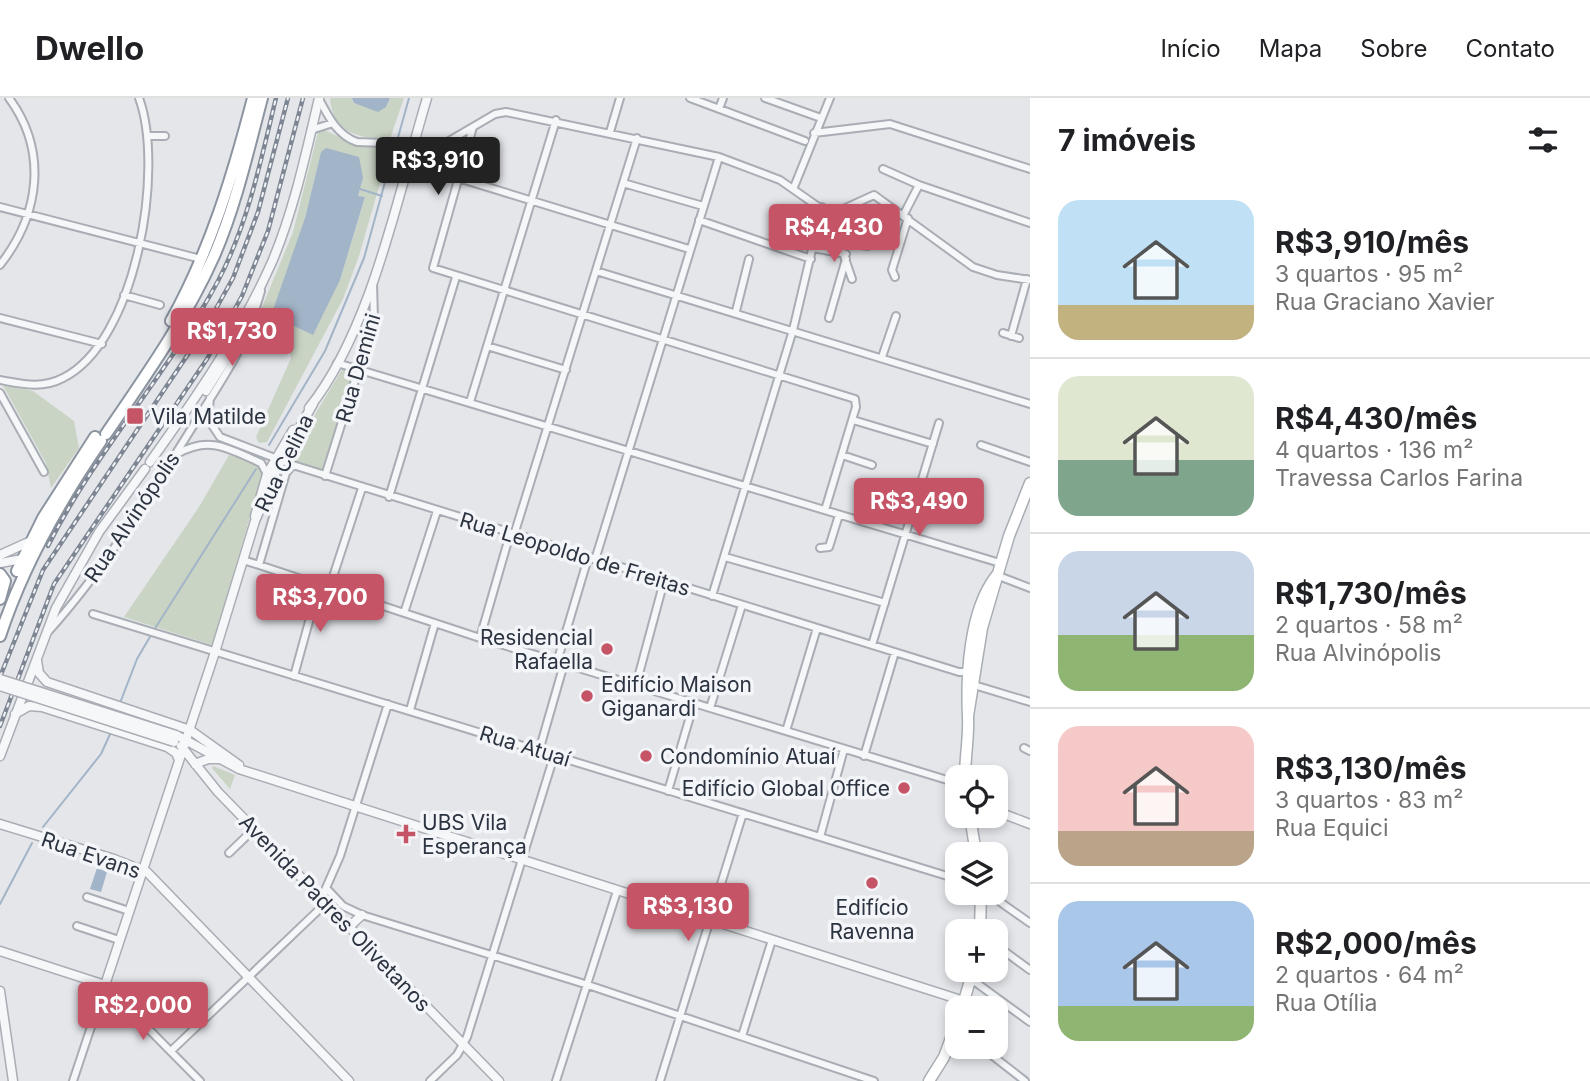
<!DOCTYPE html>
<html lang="pt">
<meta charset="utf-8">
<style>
:root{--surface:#fff;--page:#f2f2f2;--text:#202124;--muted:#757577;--line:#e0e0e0;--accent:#c45466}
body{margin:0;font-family:Inter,sans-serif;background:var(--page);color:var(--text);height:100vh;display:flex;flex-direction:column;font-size:26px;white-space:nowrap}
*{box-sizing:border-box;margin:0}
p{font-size:23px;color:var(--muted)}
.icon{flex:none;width:38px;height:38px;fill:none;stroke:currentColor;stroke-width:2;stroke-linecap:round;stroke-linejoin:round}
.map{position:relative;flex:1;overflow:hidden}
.side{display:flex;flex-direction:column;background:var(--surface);width:560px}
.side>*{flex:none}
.buttons{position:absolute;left:945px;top:667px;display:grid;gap:14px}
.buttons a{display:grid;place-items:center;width:63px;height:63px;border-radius:14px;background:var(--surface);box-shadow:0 4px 10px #0003;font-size:35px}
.price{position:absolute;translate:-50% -60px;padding:0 16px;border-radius:7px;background:var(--accent);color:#fff;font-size:23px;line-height:46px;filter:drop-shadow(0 2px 4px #0008)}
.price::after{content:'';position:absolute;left:50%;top:42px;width:21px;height:16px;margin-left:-10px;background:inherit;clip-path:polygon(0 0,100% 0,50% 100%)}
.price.on{background:#222;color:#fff}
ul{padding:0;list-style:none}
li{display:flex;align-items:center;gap:21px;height:175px;padding:0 28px}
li+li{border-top:2px solid var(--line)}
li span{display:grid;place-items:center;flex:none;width:196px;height:140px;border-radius:21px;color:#555}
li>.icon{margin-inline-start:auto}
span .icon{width:84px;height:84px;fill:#fffc;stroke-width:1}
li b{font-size:30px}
h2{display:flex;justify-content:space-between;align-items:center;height:84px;padding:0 28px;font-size:30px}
header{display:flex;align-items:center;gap:42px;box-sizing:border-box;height:98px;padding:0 35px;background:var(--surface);border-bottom:2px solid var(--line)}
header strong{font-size:33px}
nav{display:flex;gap:38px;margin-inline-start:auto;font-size:24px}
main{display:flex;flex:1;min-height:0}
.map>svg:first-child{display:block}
.green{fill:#c9d4c5;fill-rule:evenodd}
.water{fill:#a2b4c7}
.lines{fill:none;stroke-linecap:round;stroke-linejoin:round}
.stream{stroke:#a2b4c7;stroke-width:2}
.minor-casing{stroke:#a9adb4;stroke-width:10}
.tertiary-casing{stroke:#a9adb4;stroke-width:11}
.secondary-casing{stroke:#a9adb4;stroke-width:13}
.trunk-casing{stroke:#8c94a0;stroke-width:14}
.minor{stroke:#f6f7f9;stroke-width:6}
.tertiary{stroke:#f6f7f9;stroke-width:8}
.secondary{stroke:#fff;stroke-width:10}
.trunk{stroke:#fff;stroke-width:10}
.rail-casing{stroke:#7e8693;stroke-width:4.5}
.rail{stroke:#f3f5f8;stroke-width:2;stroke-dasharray:5;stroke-linecap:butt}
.tertiary-bridge-casing{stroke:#a9adb4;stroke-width:11;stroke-linecap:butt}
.tertiary-bridge{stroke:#f6f7f9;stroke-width:8}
.poi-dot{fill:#c45466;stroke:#f3f5f8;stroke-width:2.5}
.labels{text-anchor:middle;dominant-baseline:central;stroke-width:7;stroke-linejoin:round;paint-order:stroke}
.street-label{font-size:21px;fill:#2d3441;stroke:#f3f5f8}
.poi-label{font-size:21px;fill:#2d3441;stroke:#f3f5f8;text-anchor:start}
</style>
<header>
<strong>Dwello</strong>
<nav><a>Início</a><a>Mapa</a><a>Sobre</a><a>Contato</a></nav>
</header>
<main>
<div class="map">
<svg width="1030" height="983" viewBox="0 0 1030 983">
<rect width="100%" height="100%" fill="#e4e6ea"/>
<path class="green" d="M330,0h22l2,5 32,4 4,-9h14l-14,41c-30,-1 -57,-4 -60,-41z
M323,31l32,16 33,1 1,6 -30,104 -16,43 -76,143 -8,1 -3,-6 35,-79 -2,-8 -28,-12 -3,-21 35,-85 25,-100zM321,54l42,26 -5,18 7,2 -25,82 -35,-62z
M345,271l10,6 -32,97 -34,-14 52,-87z
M1,284l32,9 41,30 5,27 -28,40 -5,-25z
M229,357l22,6 13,9 -52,175 -88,-28 75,-110z
M213,668l22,9 -5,14 -18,-21z"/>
<path class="water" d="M352,0h38l-4,9 -8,5 -24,-9z
M326,50l33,9 4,21 -5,18 7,1 -25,83 -27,55 -38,-18 -2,-7 32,-92 16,-66z
M97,770l10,4 -6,20 -11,-3z"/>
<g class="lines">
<path class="stream" d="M397,43l12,-43
M360,91l22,7
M269,347l56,-94 39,-93 31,-112
M154,532l102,-161
M120,605l17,-44 14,-24
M43,729l58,-73 10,-22
M0,806l32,-61"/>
<defs>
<path id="minor" d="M690,0l115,43
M765,0l56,20
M319,1c9,17 18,36 38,43l85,3 53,-31 11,-2 213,45 61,23 50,35 44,-20 99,72 24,8 33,5
M719,11l4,-11
M473,29l-40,141 422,131 1,8 -31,103
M311,32l22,-7
M610,34l10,-34
M814,35l76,-9 140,45
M147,38h18
M883,71l36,16
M458,80l231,71
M623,85l80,23
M794,89l36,-89
M0,109l201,52
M904,116l15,-29 111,38
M830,117l22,64
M699,122l112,39
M840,144l28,4
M813,150l33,6
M0,167c40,-51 48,-114 9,-167
M596,173l434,133
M895,179l-3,-7 16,-52
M124,197l36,10
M736,213l13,-52
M253,219l8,-26
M0,220l102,26
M829,220l17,-59
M1003,235l16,5
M1011,238l16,-57
M487,248l79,24
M882,259l14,-41
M337,265l663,200
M0,282c22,4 42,9 63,-2 73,-36 102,-209 76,-280
M0,295l44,79
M210,300l-2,21 12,18 73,28 666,207h12
M470,304l86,-282
M853,322l80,24
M981,347l49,17
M177,356c33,-19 52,-5 84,9l6,11
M842,357l30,10
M325,378l49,-156 -1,-37
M389,399l67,-220
M514,437l123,-397
M820,450l9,-1 10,-32
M725,459l160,46
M243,462l16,5 27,-92 7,-8
M595,462l124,-403
M259,467l221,73 477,145
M996,477l34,13
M329,491l33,-101
M712,498l81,-266 29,-123
M404,515l33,-102
M93,516l864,265
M47,535c56,-62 102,-136 146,-207 20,-32 42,-64 56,-98
M480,540l30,-104
M872,547l67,-222
M557,564l31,-104
M294,578l25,-91
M636,587l28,-104
M974,587l56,17
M710,610l32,-103
M410,612l25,-87
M786,633l31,-103
M1024,650l6,3
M539,653l25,-87
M864,658l31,-104
M668,693l26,-88
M820,739l24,-88
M229,755l26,-25
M328,792l15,16 19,9 226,70 286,96
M986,794l44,31
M87,799l42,14
M322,799l18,-41 48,-152
M77,828l42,14
M996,847l34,25
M971,881l59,43
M742,938l30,-96
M980,948l45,35
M171,953l156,-149
M73,983l32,-96 95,96
M430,983l27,-26 10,-18 87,-281
M556,983l61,-190
M660,983l83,-268"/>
<path id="tertiary" d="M206,293l48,-76
M309,310c63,-79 89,-214 118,-310
M150,364c46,-64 90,-128 122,-200 22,-52 34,-109 47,-164
M255,418l12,-42 26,-44
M0,457l31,-14
M0,465l28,-5
M37,563l2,12 8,9 143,48 49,35
M15,616l14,-8 13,1 125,40 9,6 3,7
M176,637l63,34 725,232
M181,648l37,46 281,289
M0,658l56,-148 43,-76 46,-63
M195,666l13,-5h11
M996,713l34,13
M0,726l114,35 33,13 202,209
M350,828l12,-11
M0,853l105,34 110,-333 40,-131 26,-61 32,-56
M0,893l13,90"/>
<path id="secondary" d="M968,618l14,-88 27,-92 21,-53
M965,679c0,-20 4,-40 3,-60 -2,-42 1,-106 28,-141
M970,718l6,38
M980,833l1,-39
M962,910l11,-38
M929,983l15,-24 13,-35"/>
<path id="trunk" d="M171,223c39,-70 62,-146 82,-223
M106,336c39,-57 80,-115 108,-178 22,-51 34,-105 48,-158
M17,473l26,-53 52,-81
M0,476l5,7 -5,18
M0,538c23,-70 59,-134 101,-195"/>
</defs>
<use href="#minor" class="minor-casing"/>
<use href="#tertiary" class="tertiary-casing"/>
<use href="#secondary" class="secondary-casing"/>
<use href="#trunk" class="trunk-casing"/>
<use href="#minor" class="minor"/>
<use href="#tertiary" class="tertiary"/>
<use href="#secondary" class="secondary"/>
<use href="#trunk" class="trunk"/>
<defs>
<path id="rail" d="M48,448c47,-94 120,-172 170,-265 30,-57 43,-121 58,-183
M0,579l43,-107 160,-238 30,-54 25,-66 30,-114
M0,628l54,-142 153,-225 35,-63 26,-65 35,-133"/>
</defs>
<use href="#rail" class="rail-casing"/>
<use href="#rail" class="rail"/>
<defs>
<path id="tertiary-bridge" d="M0,581l176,56
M0,588l174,56"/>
</defs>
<use href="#tertiary-bridge" class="tertiary-bridge-casing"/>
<use href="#tertiary-bridge" class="tertiary-bridge"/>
</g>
<g class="poi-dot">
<rect x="126" y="309" width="18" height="18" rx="3.5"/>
<circle cx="607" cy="551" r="7"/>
<circle cx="587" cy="598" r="7"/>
<circle cx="646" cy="658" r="7"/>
<circle cx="904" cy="690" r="7"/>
<path d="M402.5 725.5h7v7h7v7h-7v7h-7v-7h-7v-7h7z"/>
<circle cx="872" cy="785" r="7"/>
</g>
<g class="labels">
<g class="street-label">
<text transform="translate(358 270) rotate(-74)">Rua Demini</text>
<text transform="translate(284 365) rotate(-64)">Rua Celina</text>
<text transform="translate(132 419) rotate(-56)">Rua Alvinópolis</text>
<text transform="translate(575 456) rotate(17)">Rua Leopoldo de Freitas</text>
<text transform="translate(525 648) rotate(17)">Rua Atuaí</text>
<text transform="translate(91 757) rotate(19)">Rua Evans</text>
<text transform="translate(335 815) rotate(46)">Avenida Padres Olivetanos</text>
</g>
<g class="poi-label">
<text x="151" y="318">Vila Matilde</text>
<text x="593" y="539" text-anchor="end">Residencial<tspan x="593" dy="24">Rafaella</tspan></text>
<text x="601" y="586">Edifício Maison<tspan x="601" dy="24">Giganardi</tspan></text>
<text x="660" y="658">Condomínio Atuaí</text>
<text x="890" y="690" text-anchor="end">Edifício Global Office</text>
<text x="422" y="724">UBS Vila<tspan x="422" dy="24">Esperança</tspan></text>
<text x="872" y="809" text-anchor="middle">Edifício<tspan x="872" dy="24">Ravenna</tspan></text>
</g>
</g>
</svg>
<div class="buttons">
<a><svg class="icon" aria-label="locate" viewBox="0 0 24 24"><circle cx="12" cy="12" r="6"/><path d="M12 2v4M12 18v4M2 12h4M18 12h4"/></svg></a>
<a><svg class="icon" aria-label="layers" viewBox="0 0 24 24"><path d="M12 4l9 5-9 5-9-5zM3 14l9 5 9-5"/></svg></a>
<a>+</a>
<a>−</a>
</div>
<b class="price on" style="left:438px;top:99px">R$3,910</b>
<b class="price" style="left:834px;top:166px">R$4,430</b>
<b class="price" style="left:232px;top:270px">R$1,730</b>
<b class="price" style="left:919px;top:440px">R$3,490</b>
<b class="price" style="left:320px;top:536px">R$3,700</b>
<b class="price" style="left:688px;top:845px">R$3,130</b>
<b class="price" style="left:143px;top:944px">R$2,000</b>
</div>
<section class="side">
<h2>7 imóveis<svg class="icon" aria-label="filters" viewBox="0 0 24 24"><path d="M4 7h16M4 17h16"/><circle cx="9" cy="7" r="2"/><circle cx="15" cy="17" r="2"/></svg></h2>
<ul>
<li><span style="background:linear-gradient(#bfe0f5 75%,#c2b280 0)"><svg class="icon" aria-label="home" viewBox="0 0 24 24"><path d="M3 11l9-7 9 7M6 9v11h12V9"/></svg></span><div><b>R$3,910/mês</b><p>3 quartos · 95 m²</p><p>Rua Graciano Xavier</p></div></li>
<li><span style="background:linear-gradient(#dfe7d0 60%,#7fa58c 0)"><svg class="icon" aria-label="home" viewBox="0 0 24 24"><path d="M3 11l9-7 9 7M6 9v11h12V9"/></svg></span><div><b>R$4,430/mês</b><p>4 quartos · 136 m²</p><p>Travessa Carlos Farina</p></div></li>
<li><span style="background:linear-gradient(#c9d6e8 60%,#8fb573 0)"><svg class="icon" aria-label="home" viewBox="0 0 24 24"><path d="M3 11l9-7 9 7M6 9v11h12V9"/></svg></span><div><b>R$1,730/mês</b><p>2 quartos · 58 m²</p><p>Rua Alvinópolis</p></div></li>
<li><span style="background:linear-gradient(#f6c9c9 75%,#b9a48a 0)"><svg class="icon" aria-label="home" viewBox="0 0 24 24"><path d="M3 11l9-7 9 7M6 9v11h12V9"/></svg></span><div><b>R$3,130/mês</b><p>3 quartos · 83 m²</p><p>Rua Equici</p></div></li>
<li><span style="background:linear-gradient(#a9c7e8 75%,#8fb573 0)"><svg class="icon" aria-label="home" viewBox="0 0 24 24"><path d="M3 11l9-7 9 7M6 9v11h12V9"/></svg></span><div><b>R$2,000/mês</b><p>2 quartos · 64 m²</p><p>Rua Otília</p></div></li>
</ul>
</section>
</main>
